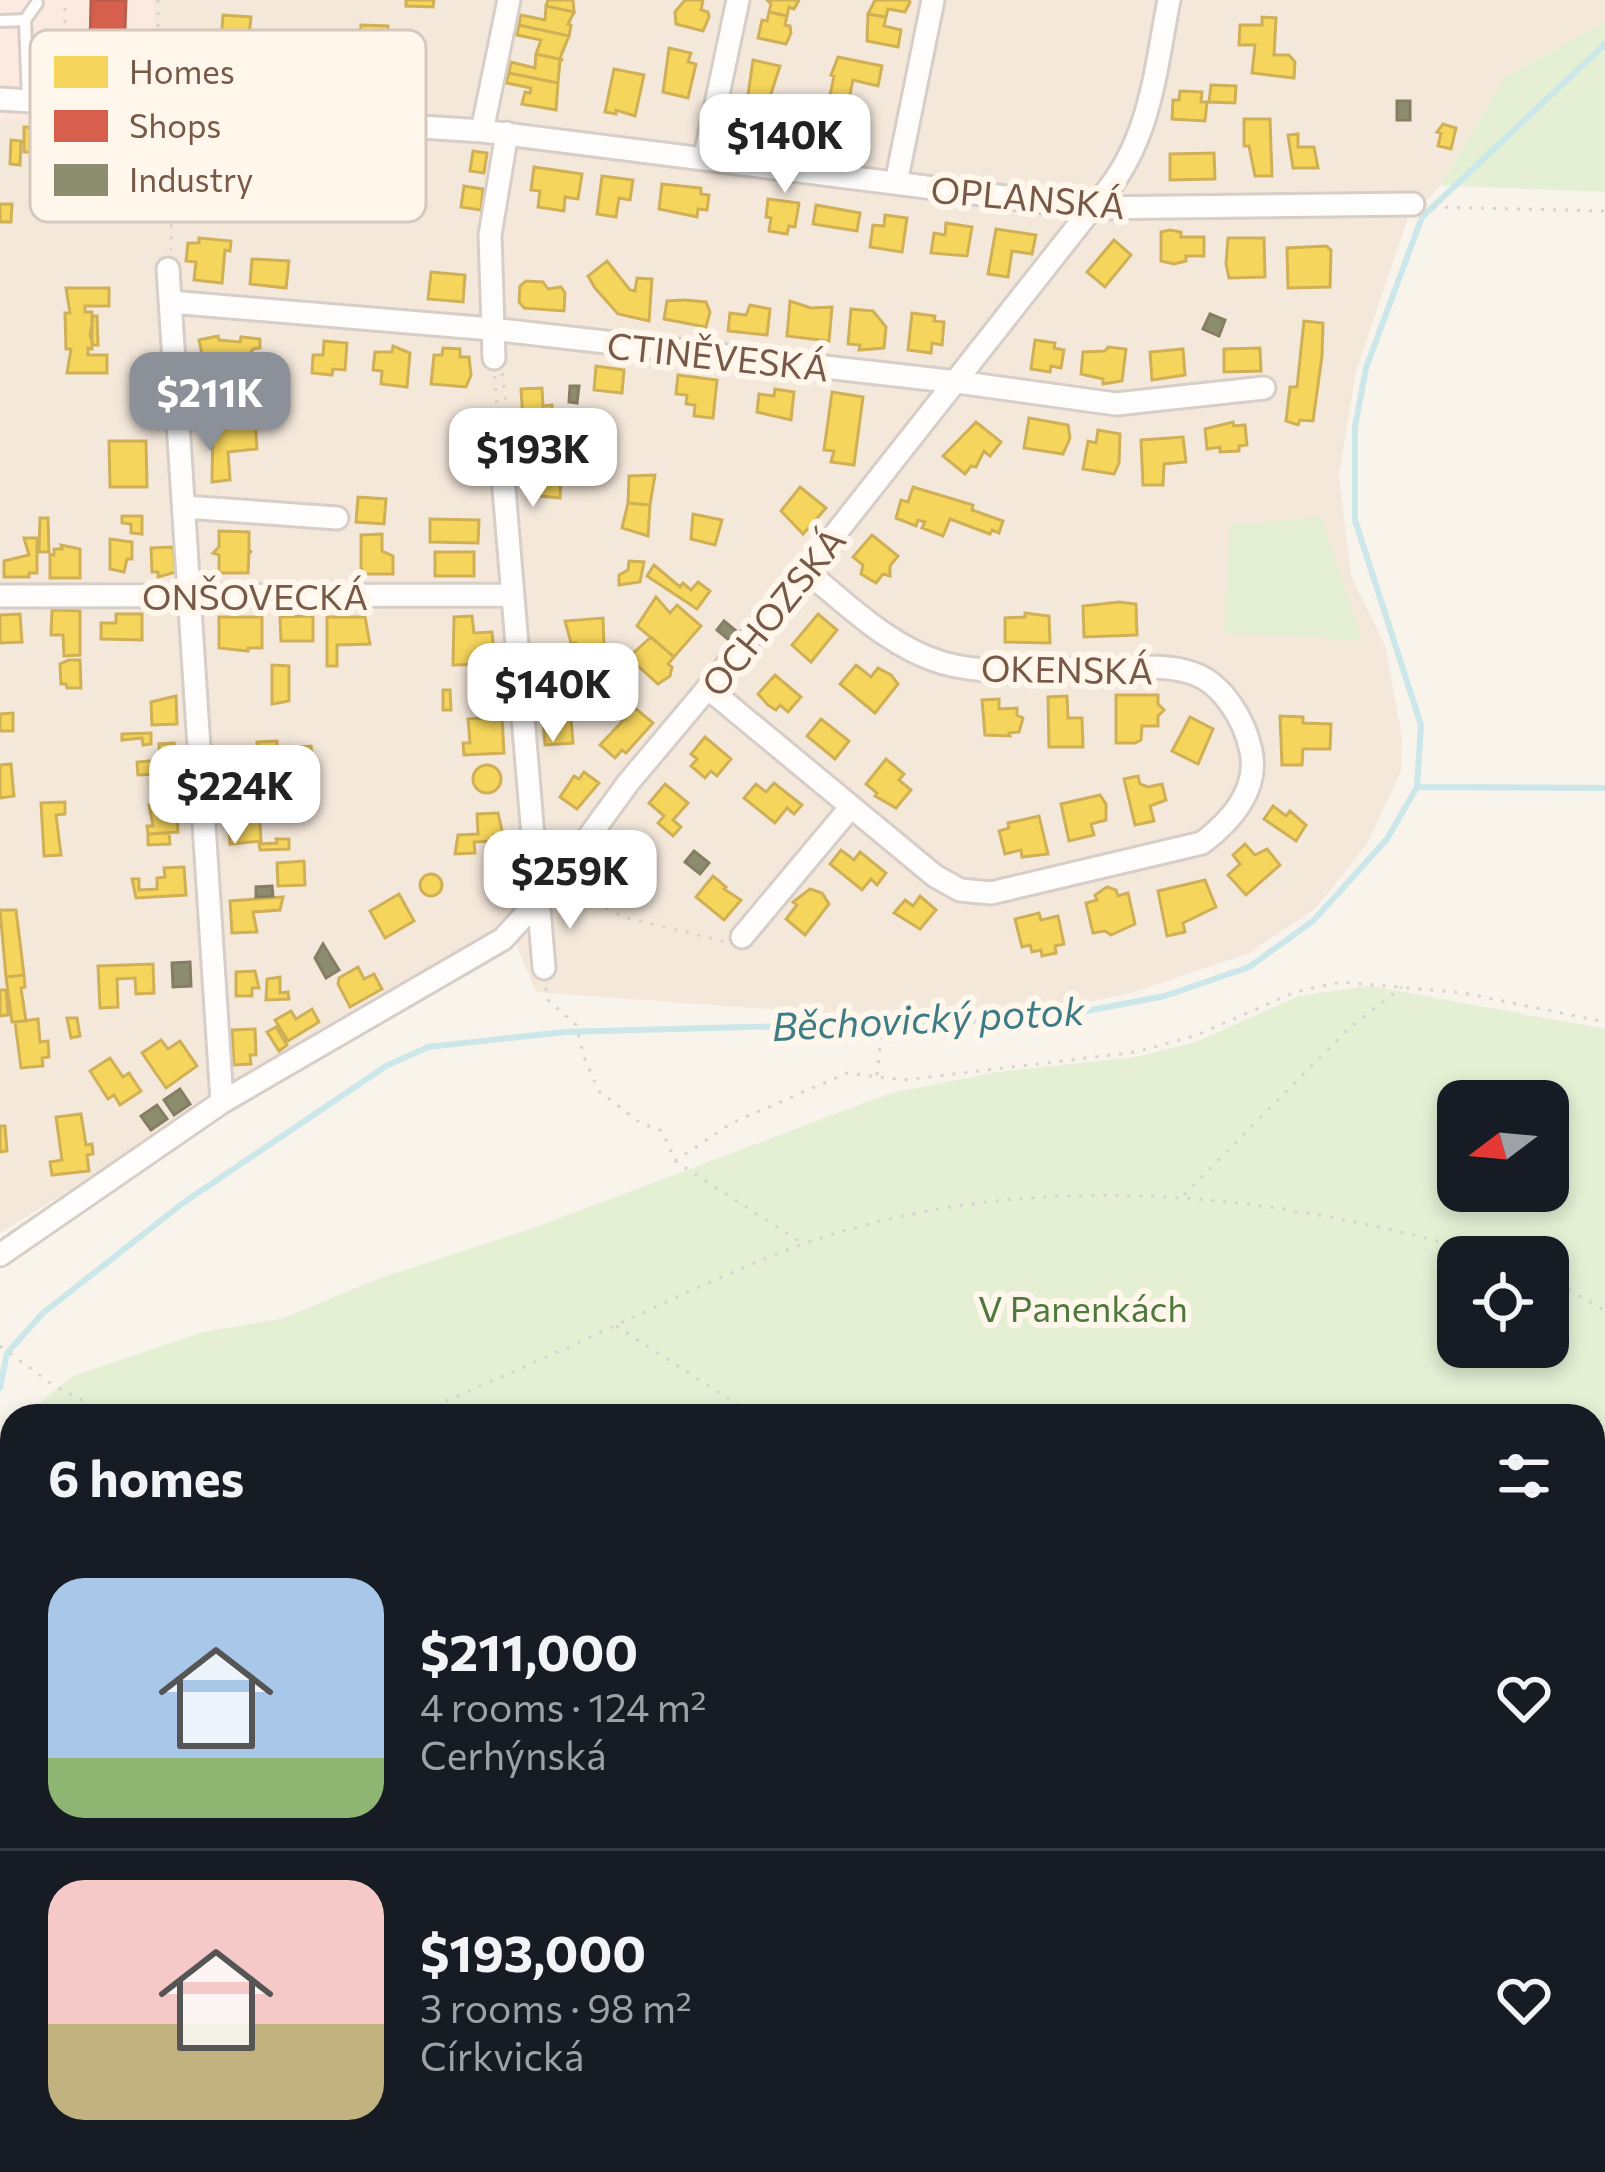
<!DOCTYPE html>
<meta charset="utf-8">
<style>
:root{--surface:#171b24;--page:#242831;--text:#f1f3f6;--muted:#9ea1a6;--line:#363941;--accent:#8c9099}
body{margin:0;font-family:Commissioner,sans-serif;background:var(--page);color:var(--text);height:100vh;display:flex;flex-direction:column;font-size:45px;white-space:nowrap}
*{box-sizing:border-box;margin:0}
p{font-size:39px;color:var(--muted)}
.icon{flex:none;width:66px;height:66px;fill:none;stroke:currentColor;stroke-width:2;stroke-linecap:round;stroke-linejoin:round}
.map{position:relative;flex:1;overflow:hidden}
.sheet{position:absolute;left:0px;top:1404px;width:1605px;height:768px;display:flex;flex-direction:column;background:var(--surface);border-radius:36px 36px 0 0;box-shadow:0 6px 18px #0003}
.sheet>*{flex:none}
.needle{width:78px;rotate:254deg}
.buttons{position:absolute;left:1437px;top:1080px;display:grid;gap:24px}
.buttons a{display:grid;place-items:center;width:132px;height:132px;border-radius:24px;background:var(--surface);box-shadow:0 6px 18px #0003;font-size:60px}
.price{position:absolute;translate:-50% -102px;padding:0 27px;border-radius:24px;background:#fff;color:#222;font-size:39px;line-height:78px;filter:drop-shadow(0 3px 6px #0008)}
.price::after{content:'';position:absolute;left:50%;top:72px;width:36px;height:27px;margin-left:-18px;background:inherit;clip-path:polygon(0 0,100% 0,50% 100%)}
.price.current{background:var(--accent);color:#fff}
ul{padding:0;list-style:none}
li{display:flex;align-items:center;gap:36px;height:300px;padding:0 48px}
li+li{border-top:3px solid var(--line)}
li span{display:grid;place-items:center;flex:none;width:336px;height:240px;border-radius:36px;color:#555}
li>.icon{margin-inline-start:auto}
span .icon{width:144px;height:144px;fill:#fffc;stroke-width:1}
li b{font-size:51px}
h2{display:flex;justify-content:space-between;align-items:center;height:144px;padding:0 48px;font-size:51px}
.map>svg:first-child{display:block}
.residential{fill:#f4e8db}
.commercial{fill:#fceae1}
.green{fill:#e4efd4;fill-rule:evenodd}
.homes{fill:#f6d55c;stroke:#d0b056;stroke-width:3}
.shops{fill:#d6604d;stroke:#ba5e4c;stroke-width:3}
.industry{fill:#8c8c6e;stroke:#867d63;stroke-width:3}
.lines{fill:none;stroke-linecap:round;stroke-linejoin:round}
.stream{stroke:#cbe7ea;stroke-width:6}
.service-casing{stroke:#d6cec7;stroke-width:16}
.minor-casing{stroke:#d6cec7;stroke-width:27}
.primary-casing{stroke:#dad0c9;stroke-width:39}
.path{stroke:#dad2cd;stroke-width:3;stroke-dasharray:3 9;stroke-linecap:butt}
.service{stroke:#fefdfc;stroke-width:10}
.minor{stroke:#fefdfc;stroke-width:21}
.primary{stroke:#f3ede5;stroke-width:33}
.labels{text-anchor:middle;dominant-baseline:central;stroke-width:12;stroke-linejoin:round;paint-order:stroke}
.street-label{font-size:36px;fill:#785948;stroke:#fff7ec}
.park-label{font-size:36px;fill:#4f793c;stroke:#fff7ec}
.water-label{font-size:39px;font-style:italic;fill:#3d7b86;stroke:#fff7ec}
.key{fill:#fff7ec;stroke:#d6c8bb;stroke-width:3}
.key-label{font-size:33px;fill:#785948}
</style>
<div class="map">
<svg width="1605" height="2172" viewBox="0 0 1605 2172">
<rect width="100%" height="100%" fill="#f8f3eb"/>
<path class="residential" d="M154,0h1451v22l-100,55 -64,108 -34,36 -51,150 -17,103 12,102 34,69 17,92 -1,34 -34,73 -51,64 -69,46 -113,38 -83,18 -202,5 -313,-23 -29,-70 -507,311v-1118l154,12z"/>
<path class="commercial" d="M0,0h154l1,128 -155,-9z"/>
<path class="green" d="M1605,22v170l-164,-7 64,-108z
M1321,517l41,123 -138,-7 6,-108z
M1369,986l236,43v1143h-1570l-1,-12h1559v-744h-1562l8,-13 34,-27 130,-44 81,-14 96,-40 148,-48 363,-137 107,-21 138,-15 60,-15 103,-46zM1458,1101h90v90h-90zM1458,1257h90v90h-90z
M12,1444v484l-12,-123v-350z"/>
<path class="homes" d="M406,0h28l-1,7 -27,-1z
M548,0h25l1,12 -28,-6z
M685,0h18l-2,10 7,2 1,5 -6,14 -27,-7 -1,-12z
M767,0h32l-5,9 -5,-2 -2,9 -18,-4 2,-8z
M875,0h34l1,2 -5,10 -17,-3 -2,8 -18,-3z
M546,6l28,6 -6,12 3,1 -2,11 -50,-11 2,-10 24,5z
M769,12l18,4 -2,9 5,1 1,7 -5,11 -28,-6 4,-18 5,1z
M868,14l18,3 -2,9 17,4 -3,17 -31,-6z
M223,15l28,2 -2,18 35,-1 -2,28 -34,-2 -1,12 -28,-2z
M1262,17l14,1 -2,37h15l6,7 -1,16 -42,-5 3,-28h-16l1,-20h22z
M361,25l27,1 -1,18h35l-2,28 -34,-3 -2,13 -27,-2z
M519,25l50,11 -9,22 3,2 -27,-6 5,-14 -24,-5z
M669,48l22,5 -3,9 8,2 -8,34 -25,-6z
M536,54l27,6h-3l-2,23 -49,-10 2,-11 24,6z
M838,57l44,9 -4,20 -25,-6 -6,28 11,2 -6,25 -29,-6 11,-53 -3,-1z
M753,60l27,6 -11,34 -21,-5z
M614,69l30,6 -9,41 -19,-6v4l-11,-2z
M509,73l49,10 -2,27 -34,-6 3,-12 5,1 1,-5 -25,-5z
M1211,85l25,1 -1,17 -26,-1z
M1180,91l22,1 -1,10h6l-2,19 -33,-2 1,-19h6z
M747,101l21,4 -5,36 -26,-6z
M1244,119h26l2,57h-17l-6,-30h-5z
M1443,124l13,4 -5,21 -13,-3 3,-13 -4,-1z
M24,127l27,2 -1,23h-26z
M1298,134v13h16l4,21h-25l-5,-33z
M11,140l10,1 -1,24 -10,-1z
M473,151l14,2 -3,20 -14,-2z
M1214,153l1,26 -45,1v-26z
M534,167l48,7 -4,25 -13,-2 -1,14 -26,-4 2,-16 -9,-1z
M602,176l31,4 -3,20 -11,-2 -3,19 -19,-3z
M662,184l39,4v6l8,1 -2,15 -9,-1 -1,8 -38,-8z
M464,186l19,3 -2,21 -20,-3z
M768,199l31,4 -4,24 -6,-1 -2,8 -18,-3 2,-13 -5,-1z
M0,204h12l-1,18h-11z
M816,205l44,8 -3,18 -44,-7z
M885,215l22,3 -5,34 -32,-5 3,-22 11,1z
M946,223l26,4 -5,29 -36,-3 3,-20 11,2z
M996,229l40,6 -4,19 -20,-3 -4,26 -20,-3z
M1170,230l11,2v5h23v19h-18v5l-12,3 -13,-3v-29z
M199,238l32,3 -1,10 -5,-1 -3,33 -28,-3 2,-18 -10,-1 2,-18h11z
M1228,238h36l1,39 -36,1 -3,-14z
M1114,240l17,15 -26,32 -18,-15z
M1326,246l5,4 -1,37 -42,1 -1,-40z
M252,259l37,2 -3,27 -36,-4z
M607,261l23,29 5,1 2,-13 15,1 -3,42 -31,-7 -23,-26 -7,-12z
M431,272l34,3 -2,27 -35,-3z
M526,281l17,1 5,7 13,-2 4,6 -1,18 -40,-3 -5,-6 1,-16z
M66,288h43v18h-24v6h7v37l-4,-1v7h19v18h-40l4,-24h-5l-1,-36h5z
M685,300l21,2 4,10 -4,15 -42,-8 3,-18z
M790,301l21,7 21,-1 -3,34 -42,-5z
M750,305l20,4 -3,26 -39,-4 2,-18 16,2z
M851,309l22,2 13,16 -2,21 -25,2 1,-5 -12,-1z
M912,313l23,3 -1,5 10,1 -2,23 -10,-2 -1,10 -23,-3z
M93,316h4l1,29h-5l-3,-10z
M1304,321l19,2 -1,33 -9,65 -13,-1 -2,5 -12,-4 4,-34h7z
M218,336l1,4 21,2 1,-5 19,2v9l-7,1 -4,7 4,24 10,4 -2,15 -52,-3 2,-24 8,-2 1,-9 -17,-2 -4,-19z
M1035,340l20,3 -1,5 10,2 -3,18 -10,-2 -1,6 -19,-3z
M324,341l23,2 -2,27 -12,-1 -1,6 -20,-2 1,-18h10z
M393,346l17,7 -3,34 -26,-3 1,-13 -9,-1 2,-18h17z
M1108,347l18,2 -4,32 -19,3v-5l-22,-5 2,-22 22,-1z
M443,348l17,1v8h9l2,18 -5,12 -35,-3 3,-29h8z
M1260,348l1,23 -37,1v-23z
M1183,349l2,26 -33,5 -2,-28z
M596,366l28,4 -2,23 -28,-3z
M678,375l39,5 -4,38 -19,-2 1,-11 -9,-1 1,-9 -11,-1z
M542,388l1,18 9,-1v11l-29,4 -2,-31z
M775,389l19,3 -3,28 -34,-8 2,-18 15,2z
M832,392l31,5 -9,68 -23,-3 3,-11 -10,-1z
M1029,418l39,7 2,13 -7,16 -39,-6z
M255,419l2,30 -29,3 2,28 -18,2 1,-59z
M976,422l25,20 -11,14 -6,-5 -8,16 -5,-1 -6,8 -22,-18z
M1233,422l1,4 11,-1 2,20 -8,1v5l-19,1v-5l-13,2 -2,-20z
M1098,430l22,4 -1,29 -5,11 -31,-5 5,-28 8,2z
M1183,437l3,25 -22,2 -1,21h-20l-2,-45z
M109,441h37l1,46h-37z
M538,445l24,3 -2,50 -31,-3 -2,-11 5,-16 3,1z
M655,475l-5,30 -22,-2 1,-27z
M800,487l26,21 -23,26 -22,-23z
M913,487l60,18 -1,5 31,11 -4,12 -7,-3 -2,4 -40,-15 -7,17 -21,-8 3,-6 -7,-2 -2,6 -20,-8 5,-18 7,2z
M358,497l28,2 -2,25 -28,-2z
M628,503l22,2 -2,31 -26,-8z
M693,514l29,6 -7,25 -24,-6z
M122,516h20v18l-11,-1v-9l-9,-1z
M40,518h8l1,34h-10z
M430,519l49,1 -1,23 -48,-1z
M219,531l30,1v19l3,1h-3l-1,21h-29v-18l-6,-2 6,-6z
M382,534v17l11,5v18h-28l-4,-6v-33z
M872,535l26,21 -8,10v10l-7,-2 -7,9 -15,-9 2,-9 -10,-8z
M24,538h13v35h-8v4h-25v-16l25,-6z
M110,539l22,3v17h-5l-3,13 -14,-3z
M61,545l19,4v29h-30v-24l4,1v-6h8z
M173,547l3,25 -18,5v-5h-6l-1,-24z
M435,552h39v24h-39z
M629,561l15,1 -4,20 -21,3v-10l9,-5z
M654,565l26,22 3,-4 8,7 7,-8 12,9 -13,18 -50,-33z
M656,597l14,16 7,-8 24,21 -27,31 -37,-31z
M1119,602l17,2 1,31 -53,2 -1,-31z
M52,610l28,1v44l-16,1 -1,-21h-12z
M1025,613l24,3 1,27 -45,-1v-24l20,-1z
M20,614l2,28 -22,1v-28z
M116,614h26v26l-41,-1v-16h15z
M818,614l19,16 -26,32 -19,-17z
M313,616v25h-32l-1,-24z
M472,616l2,17 18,-1 3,32 -42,1 1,-48z
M219,617h43v31h-14v3l-29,-3z
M327,617h38l5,27 -33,1v21h-10z
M603,618l1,28 -28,2v-5h-5l-6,-22z
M651,637l23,20 -6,7 4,3 -2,9 -12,8 -19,-17h-9l-3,-8z
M69,660h11l1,28h-14l-1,-4h-5l-1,-20z
M272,665l17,1v35l-17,3z
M856,665l15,12 7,-9 13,7 7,9 -23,29 -35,-29z
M775,675l26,22 -13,15 -8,-7 -4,5 -8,-5 -10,-11z
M568,678l5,65 -28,2 -5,-65z
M443,690h7l1,20h-8z
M1116,695h42v9l6,6 -6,6v10h-16l-1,14 -6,3h-19z
M176,696l1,28 -25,1 -1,-23z
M1067,696l1,22h14l1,29h-34l-1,-50z
M999,699v10l18,-1v7l6,3 -4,14 -10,1 1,3 -25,-1 -3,-35z
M635,708l18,15 -27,30 -4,-3 -7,8 -15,-13z
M13,713v18h-13v-17z
M1280,716l23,1v6l28,1 -1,25h-27l-1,16h-20z
M502,717l2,36 -40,2 -1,-12h7l-2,-24z
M1190,717l23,12 -15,35 -26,-13z
M821,719l28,22 -14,18 -28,-23z
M151,733v11l-8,1 -1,-7 -20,2v-6z
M705,737l26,22 -14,17 -6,-5 -6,7 -14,-12 6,-7 -6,-5z
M277,741v16l-19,1 -1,-16z
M174,743v5h5l1,25 -42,2 -1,-13 23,-2 -1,-16z
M311,746l1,10 -35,2 6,-10z
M886,759l18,15 -5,6 12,10 -15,18 -21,-12 2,-3 -11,-9z
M11,764l3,32 -14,2v-33z
M473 779a14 14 0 1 1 28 0a14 14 0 1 1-28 0Z
M250,769v11l-12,1v6h6v10h-5v7l8,-1v4l-19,2 -4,-4 -1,-35z
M584,772l15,11 -22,26 -17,-12 14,-21 5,3z
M1138,776l2,8 8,3 14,-3 4,16 -16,6 4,15 -19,4 -11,-46z
M774,783l28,22 -8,9 -7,-6 -12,15 -31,-25 12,-14 10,8z
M665,784l23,19 -15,17 8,7 -8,9 -15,-13 6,-7 -15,-13z
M1100,795l6,9v16l-15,4 3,11 -25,6 -8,-37z
M65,802v12l-9,1 5,40 -17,1 -3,-53z
M176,803l2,29 -30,2 -1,-8h6l-4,-21z
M1273,806l13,10 4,-5 16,14 -10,16 -32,-22z
M259,808l2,33 -31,3 -2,-25 15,-1 -1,-9z
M498,813l5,22h-9l1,6 -21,1 1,11 -20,1 3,-19 20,-1 -1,-20z
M1039,816l9,38 -26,3 -1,-7 -16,4 -6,-23 10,-3 -1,-5z
M627,832l19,14 -5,14 -17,11 -15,-10z
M169,833l1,11 -22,1v-11z
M276,839h13v10l-29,1 -1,-6 18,-1z
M1245,844l10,11 12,-6 13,16 -34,30 -18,-20 12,-11 -7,-9z
M841,850l13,10 6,-8 26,21 -9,12 -6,-6 -9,11 -32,-26z
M304,861l1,24 -27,1 -1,-23z
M184,867l2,28 -50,3 -4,-19h7v11l18,-1v-11l8,-1 -1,-9z
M420 885a11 11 0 1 1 22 0a11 11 0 1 1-22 0Z
M713,876l13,11 -2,2 17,11 -17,20 -28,-23z
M1205,880l11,27 -33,16 2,9 -18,4 -9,-45z
M1107,887l9,3 2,6 10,-3 7,31 -24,11 -6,-4 -12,2 -7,-30 11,-3 -2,-5z
M810,889l12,4 7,11 -24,31 -19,-16 11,-14 -4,-3z
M399,894l15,27 -29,17 -15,-27z
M920,896l16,14 -16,19 -26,-16 11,-13 8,6z
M283,897l-3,13 -27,2 4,20 -25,1 -2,-32z
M0,910h16l8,65 -18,2z
M1039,913l2,7 17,-4 6,28 -9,2 1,7 -14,3 -1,-6 -9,2 -2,-7 -8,2 -7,-28z
M153,964l1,29 -18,1 -1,-16 -18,1 1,28 -18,1 -2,-42z
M358,967l6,12 10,-5 8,15 -32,18 -12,-23 1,-6z
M255,971l4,17h-7v8h-16v-24z
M24,975l1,12 -4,1 5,33 -14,1 -6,-45z
M280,977v16l8,-1 1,7 -23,1 1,-21z
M0,990h6l2,25 -8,1z
M312,1009l7,13 -31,19 -13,-21 16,-9 5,8z
M67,1018h10l3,18 -9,2z
M38,1019l2,23 8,-1 1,16 -7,1 1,8 -22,2 -6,-46z
M276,1027l11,18 -8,6 -12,-19z
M255,1029l1,26h-6l1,9 -17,1 -2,-35z
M161,1040l7,9 12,-8 17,25 -31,22 -24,-35z
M110,1058l13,19 6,-4 12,18 -21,14 -6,-10 -6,4 -18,-28z
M81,1114l5,31 6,-1 1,10 -6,1 2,16 -37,4 -2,-13 12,-2 -6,-43z
M0,1126h5l2,25 -7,1z"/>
<path class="shops" d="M91,0h35l-3,82 -80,-3 1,-35 46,2z"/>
<path class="industry" d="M1397,101h13v19h-13z
M1210,314l15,6 -6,16 -16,-7z
M570,386h9l-2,17 -8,-1z
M724,621l17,14 -7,9 -17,-14z
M562,654l1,16 -18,1 -1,-16z
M694,851l15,12 -9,11 -15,-12z
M272,886l1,10 -17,1v-10z
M323,944l16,26 -13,8 -11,-20z
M190,962l1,24 -18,1 -1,-24z
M180,1089l10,15 -16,11 -10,-15z
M157,1105l10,14 -16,11 -10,-14z"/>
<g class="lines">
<path class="stream" d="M1417,787l188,1
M0,1388l7,-35 36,-40 140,-110 203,-137 42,-19 136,-15 480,-13 121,-23 84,-29 64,-46 74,-82 30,-52 4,-62 -66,-205v-93l11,-59 56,-151 183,-173"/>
<defs>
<path id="service" d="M0,21l25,-1
M28,100l-3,-80 12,-17
M159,109l3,54"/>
<path id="minor" d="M0,99l482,32 610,77 321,-4
M482,131l27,-131
M705,156l33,-156
M896,183l37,-183
M168,269l54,833
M170,302l321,27 466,53 159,22 148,-16
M494,358l-4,-123 17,-102
M499,429l45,539
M185,507l152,11
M0,596l511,-1
M709,689l226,187 25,14 31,3 211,-50c29,-22 57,-53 49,-92 -6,-30 -28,-68 -59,-78 -24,-8 -50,-6 -74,-5 -56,0 -121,10 -175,-5 -54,-16 -95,-58 -137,-92
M742,937l108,-129
M0,1255l222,-153 281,-163 55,-60 70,-96 178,-212 286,-363c58,-59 62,-131 77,-208"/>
<path id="primary" d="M0,2102l7,70"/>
</defs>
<use href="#service" class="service-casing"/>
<use href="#minor" class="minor-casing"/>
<use href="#primary" class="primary-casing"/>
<path class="path" d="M158,0v88
M42,37l23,-1v-36
M166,177l6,20 -1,53
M1433,207l172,4
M502,373l4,28h6
M495,376l2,33
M574,891l49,26 100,24
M546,988v10l30,27 8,32 15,34 40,31 23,9 13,30 127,82
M877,1075l6,-57
M675,1161l57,-38 115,-50 57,7 232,-28 61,-17 98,-43 46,-10 123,11 141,29
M1184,1195l163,-165 55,-43
M1548,1277l57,34
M616,1326l139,90
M0,1346l56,41 57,29
M413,1416c69,-31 139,-61 208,-93 68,-31 137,-65 209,-88 216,-67 451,-42 664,22
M1593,1811l12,-7"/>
<use href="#service" class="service"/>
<use href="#minor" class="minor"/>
<use href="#primary" class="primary"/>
</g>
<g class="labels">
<g class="street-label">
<text transform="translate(1028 196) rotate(5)">OPLANSKÁ</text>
<text transform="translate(718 355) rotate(6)">CTINĚVESKÁ</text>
<text x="255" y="595">ONŠOVECKÁ</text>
<text transform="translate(772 611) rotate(-51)">OCHOZSKÁ</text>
<text transform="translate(1067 668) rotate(1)">OKENSKÁ</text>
</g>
<g class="park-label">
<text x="1083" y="1307">V Panenkách</text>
</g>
<g class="water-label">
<text transform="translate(928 1017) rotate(-3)">Běchovický potok</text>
</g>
</g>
<rect x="30" y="30" width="396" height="192" rx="18" class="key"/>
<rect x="54" y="56" width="54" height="32" fill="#f6d55c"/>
<rect x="54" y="110" width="54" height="32" fill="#d6604d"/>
<rect x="54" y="164" width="54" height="32" fill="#8c8c6e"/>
<g class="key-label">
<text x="129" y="84">Homes</text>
<text x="129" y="138">Shops</text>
<text x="129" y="192">Industry</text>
</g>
</svg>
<div class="buttons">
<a><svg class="needle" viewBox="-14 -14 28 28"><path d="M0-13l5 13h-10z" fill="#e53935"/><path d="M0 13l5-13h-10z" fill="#9ea1a6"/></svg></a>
<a><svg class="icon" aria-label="locate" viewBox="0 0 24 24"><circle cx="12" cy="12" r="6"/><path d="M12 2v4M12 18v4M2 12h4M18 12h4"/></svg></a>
</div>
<b class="price" style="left:785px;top:196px">$140K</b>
<b class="price current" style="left:210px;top:454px">$211K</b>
<b class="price" style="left:533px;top:510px">$193K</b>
<b class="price" style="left:553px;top:745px">$140K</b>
<b class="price" style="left:235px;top:847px">$224K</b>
<b class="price" style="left:570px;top:932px">$259K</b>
<section class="sheet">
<h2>6 homes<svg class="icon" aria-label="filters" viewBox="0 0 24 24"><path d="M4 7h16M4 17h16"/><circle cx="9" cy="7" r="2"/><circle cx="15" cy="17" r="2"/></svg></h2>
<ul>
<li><span style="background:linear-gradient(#a9c7e8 75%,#8fb573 0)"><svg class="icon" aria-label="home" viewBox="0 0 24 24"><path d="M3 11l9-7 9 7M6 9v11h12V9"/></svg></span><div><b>$211,000</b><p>4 rooms · 124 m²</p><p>Cerhýnská</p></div><svg class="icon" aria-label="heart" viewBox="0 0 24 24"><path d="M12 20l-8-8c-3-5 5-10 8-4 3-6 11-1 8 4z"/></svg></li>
<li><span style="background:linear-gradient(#f6c9c9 60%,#c2b280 0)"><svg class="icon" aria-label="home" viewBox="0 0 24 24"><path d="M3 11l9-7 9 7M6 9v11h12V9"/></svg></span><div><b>$193,000</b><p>3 rooms · 98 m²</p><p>Církvická</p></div><svg class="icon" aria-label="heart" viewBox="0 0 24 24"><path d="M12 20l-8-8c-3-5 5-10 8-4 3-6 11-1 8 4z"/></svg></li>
</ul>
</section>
</div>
